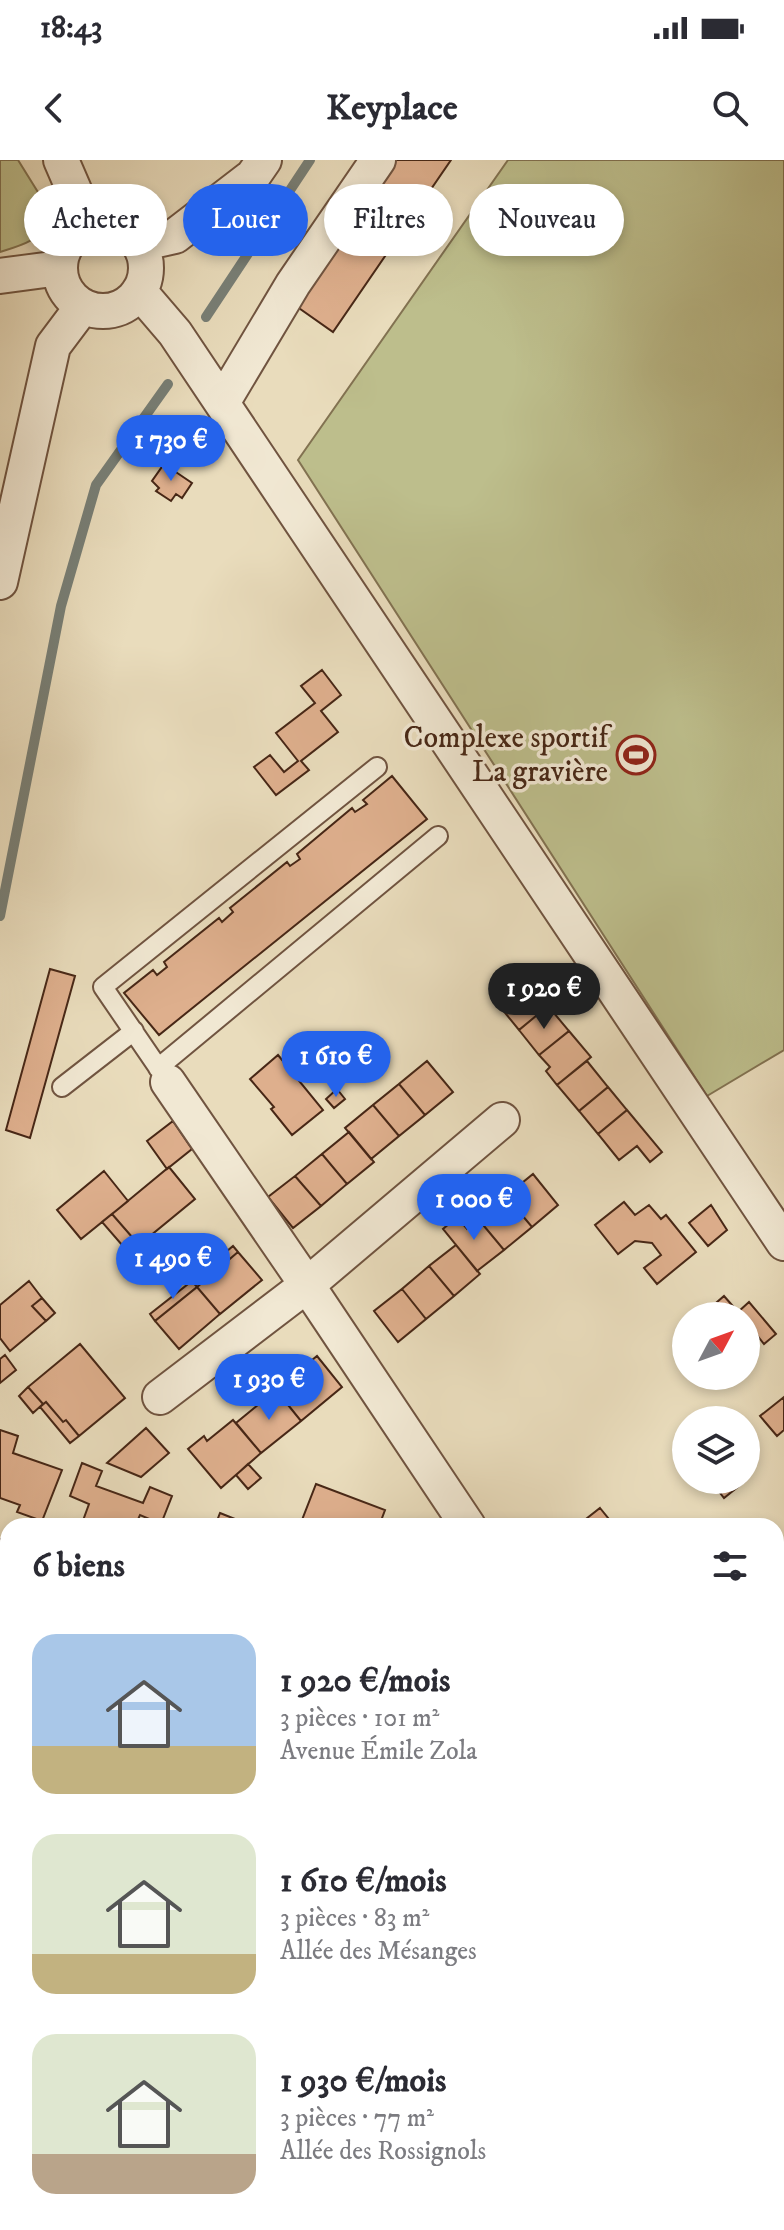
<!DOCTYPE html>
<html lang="fr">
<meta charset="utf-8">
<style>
:root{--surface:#fff;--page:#f2f2f3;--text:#2b2b33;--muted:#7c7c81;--accent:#2563eb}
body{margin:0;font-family:"IM FELL DW Pica",serif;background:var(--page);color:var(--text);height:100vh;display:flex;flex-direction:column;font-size:30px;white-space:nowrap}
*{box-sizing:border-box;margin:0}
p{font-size:26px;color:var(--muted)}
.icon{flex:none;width:44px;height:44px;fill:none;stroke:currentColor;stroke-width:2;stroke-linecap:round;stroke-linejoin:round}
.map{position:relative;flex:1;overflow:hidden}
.details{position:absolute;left:0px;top:1358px;width:784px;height:712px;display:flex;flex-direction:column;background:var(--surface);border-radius:24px 24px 0 0;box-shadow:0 4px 12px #0003}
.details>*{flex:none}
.top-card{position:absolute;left:24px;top:24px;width:736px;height:72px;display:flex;gap:16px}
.needle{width:52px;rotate:49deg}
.controls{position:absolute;left:672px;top:1142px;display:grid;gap:16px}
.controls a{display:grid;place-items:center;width:88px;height:88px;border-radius:50%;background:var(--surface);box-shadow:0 4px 12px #0003;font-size:40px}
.price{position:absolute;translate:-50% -68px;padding:0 18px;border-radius:28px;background:var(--accent);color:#fff;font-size:26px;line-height:52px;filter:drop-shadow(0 2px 4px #0008)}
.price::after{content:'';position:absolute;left:50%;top:48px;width:24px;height:18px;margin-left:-12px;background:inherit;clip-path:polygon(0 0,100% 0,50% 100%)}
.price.active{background:#222;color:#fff}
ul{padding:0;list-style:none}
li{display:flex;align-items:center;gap:24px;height:200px;padding:0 32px}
li span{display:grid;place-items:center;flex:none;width:224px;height:160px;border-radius:24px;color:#555}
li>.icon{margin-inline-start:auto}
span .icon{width:96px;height:96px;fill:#fffc;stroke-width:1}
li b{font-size:34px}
h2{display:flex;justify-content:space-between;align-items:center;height:96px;padding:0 32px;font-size:34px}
.pill{padding:0 28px;border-radius:36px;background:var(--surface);box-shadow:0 4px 12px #0003;font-size:28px;line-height:72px}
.pill.active{background:var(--accent);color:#fff}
.status{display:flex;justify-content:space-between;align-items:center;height:56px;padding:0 40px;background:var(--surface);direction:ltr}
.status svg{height:22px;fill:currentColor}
header{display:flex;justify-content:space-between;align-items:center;height:104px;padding:0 32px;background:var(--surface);font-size:36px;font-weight:700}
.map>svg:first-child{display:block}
.green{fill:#bdbe8c;stroke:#827251;stroke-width:2}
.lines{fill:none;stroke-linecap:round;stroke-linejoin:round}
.stream{stroke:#787f76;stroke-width:10}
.building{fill:#deaf8d;stroke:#472716;stroke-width:2}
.service-casing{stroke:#705440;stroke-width:22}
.minor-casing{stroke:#705440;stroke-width:38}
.secondary-casing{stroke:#472716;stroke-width:48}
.service{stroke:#f1e8d3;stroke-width:18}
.minor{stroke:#f1e8d3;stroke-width:34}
.secondary{stroke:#f1e8d3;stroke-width:44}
.labels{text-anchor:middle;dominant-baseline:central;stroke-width:7;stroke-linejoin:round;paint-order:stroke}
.poi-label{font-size:30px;fill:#472716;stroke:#f1e8d3;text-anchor:end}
</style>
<div class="status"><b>18:43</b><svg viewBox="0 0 49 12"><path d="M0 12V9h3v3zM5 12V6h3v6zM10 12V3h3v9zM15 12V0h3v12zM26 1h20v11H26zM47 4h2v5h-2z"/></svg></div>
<header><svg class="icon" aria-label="back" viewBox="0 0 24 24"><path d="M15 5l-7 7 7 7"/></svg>Keyplace<svg class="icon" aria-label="search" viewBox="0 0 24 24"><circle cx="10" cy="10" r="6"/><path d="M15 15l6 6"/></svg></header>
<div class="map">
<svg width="784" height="2070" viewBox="0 0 784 2070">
<rect width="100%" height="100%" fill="#e9dcbc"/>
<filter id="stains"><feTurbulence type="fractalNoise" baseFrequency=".0025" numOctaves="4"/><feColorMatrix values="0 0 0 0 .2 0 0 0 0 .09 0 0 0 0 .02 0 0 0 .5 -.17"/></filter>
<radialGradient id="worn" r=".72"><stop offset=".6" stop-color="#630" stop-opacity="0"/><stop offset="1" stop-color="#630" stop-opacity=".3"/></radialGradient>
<path class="green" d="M0,0h18l36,58c-17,23 -28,26 -54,34z
M508,0h276v890l-77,46 -409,-636z
M776,1957l8,2v111h-351l11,-8h332z"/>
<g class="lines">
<path class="stream" d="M206,157l104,-157
M0,756l61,-310 35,-121 72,-101"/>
</g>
<path class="building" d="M396,0h55l-118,172 -37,-26z
M164,304l28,19 -10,15 -6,-4 -5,7 -15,-10 3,-3 -7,-7z
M322,510l19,25 -20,16 17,21 -37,29 8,9 -33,25 -22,-28 16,-12 14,17 14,-11 -22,-28 39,-30 -14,-17z
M392,616l35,43 -268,216 -35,-42 29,-23 4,5 10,-8 -3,-5 55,-44 3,4 11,-10 -3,-4 57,-46 3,4 10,-7 -3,-5 55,-46 3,4 12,-8 -4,-4z
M50,809l25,7 -45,162 -24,-8z
M526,819l22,27 -29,24 -22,-27z
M548,846l21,25 -30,24 -20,-25z
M569,871l22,26 -34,28 -11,-14 4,-4 -11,-12z
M278,895l45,55 -31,25 -21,-26 3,-2 -24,-28z
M427,901l26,31 -28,23 -26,-31z
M587,901l21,26 -29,24 -22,-26z
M399,924l26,31 -26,21 -26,-31z
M608,927l19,23 -29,24 -19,-23z
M337,929l8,10 -11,9 -8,-9z
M373,945l26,31 -28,23 -26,-31z
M627,950l35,42 -12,10 -13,-16 -18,14 -21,-26z
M173,961l19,28 -25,20 -20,-28z
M349,972l25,30 -27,22 -25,-30z
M322,994l25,30 -26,22 -26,-30z
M169,1007l26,32 -56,46 -27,-31z
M104,1011l24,30 -47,38 -24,-29z
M533,1014l25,31 -26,22 -26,-31z
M295,1016l26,30 -28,22 -25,-31z
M506,1036l26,31 -28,23 -25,-30z
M624,1042l11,13 14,-10 12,14 5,-4 30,37 -39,32 -13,-16 17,-13 -9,-12 -17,-2 -17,13 -23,-29z
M711,1045l16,25 -19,16 -19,-23z
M112,1054l27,31 -10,8 -27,-31z
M457,1057l10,12 12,-9 25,30 -27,21 -34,-42z
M456,1085l24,29 -26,22 -25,-30z
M233,1086l5,6 -41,35 -5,-6z
M238,1092l24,28 -42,34 -23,-27z
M429,1106l25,30 -28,23 -24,-30z
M29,1121l13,17 -10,8 14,15 -36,30 -10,-13v-33z
M192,1121l5,6 -42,34 -5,-7z
M197,1127l23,27 -41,35 -24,-28z
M402,1129l24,30 -28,23 -24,-31z
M724,1136l14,16 11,-10 27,32 -12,10 -8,-10 -10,9v-27h-45z
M42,1138l13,15 -9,8 -14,-15z
M80,1184l45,54 -46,38 -13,-16 -3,2 -17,-20 -3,2 -15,-17z
M5,1195l11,15 -16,13v-24z
M317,1196l25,31 -41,34 -25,-31z
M28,1227l15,17 -10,9 -14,-17z
M276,1230l25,31 -40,32 -25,-30z
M784,1237v33l-7,6 -17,-20z
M46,1242l17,20 3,-2 13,16 -9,7 -30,-36z
M233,1260l28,33 -40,35 -33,-39 16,-13 3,5z
M146,1268l23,25 -28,24 -34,-14z
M0,1270l18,6 -5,17 49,17 -20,51 -25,-9 3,-7 -20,-7z
M82,1303l20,8 -6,15 47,17 7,-16 22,9 -11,28 -21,-9 -5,11h-54l8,-22 -19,-8z
M248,1304l13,14 -13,11 -12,-14z
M728,1320h15l1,2 -20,16 -7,-9z
M316,1324l69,26 -6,16h-61l-16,-6z
M600,1348l8,10 -9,8h-22z
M220,1353l25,10 -2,3h-28z
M2,1433l6,10v54l-8,6v-68z
M2,1753l6,8v59l-8,6v-72z
M8,1901v60l-2,1 -6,-19v-39z
M119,2062h41l-10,8h-25z"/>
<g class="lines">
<defs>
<path id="service" d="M158,908l280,-232
M168,922l-65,-95 274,-220
M62,927l72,-56
M174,2070l10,-8"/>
<path id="minor" d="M61,0l29,67
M60 108a43 43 0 1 1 86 0a43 43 0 1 1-86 0Z
M139,84l36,-8 78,-60 11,-16
M0,116l60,-8
M139,131l36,42 609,910
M222,243l71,-119 85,-124
M0,422l53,-236 30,-40
M168,922l139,203 161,241
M160,1237l147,-112 195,-165
M0,1397l8,3
M0,1668l8,5
M776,1875l8,5
M776,1934l8,3"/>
<path id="secondary" d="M776,1732l8,-5
M776,1774l8,-6
M305,2070l10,-8
M371,2070l12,-8"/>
</defs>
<use href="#service" class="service-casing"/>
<use href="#minor" class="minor-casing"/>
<use href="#secondary" class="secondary-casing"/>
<use href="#service" class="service"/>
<use href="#minor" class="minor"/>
<use href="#secondary" class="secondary"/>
</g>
<defs>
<symbol id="stadium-ring" viewBox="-11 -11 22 22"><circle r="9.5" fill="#f1e8d3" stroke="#8f2418" stroke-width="1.5"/><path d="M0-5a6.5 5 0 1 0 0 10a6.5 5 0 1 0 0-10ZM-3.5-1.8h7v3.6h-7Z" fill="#8f2418"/></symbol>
</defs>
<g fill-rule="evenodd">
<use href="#stadium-ring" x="614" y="573" width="44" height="44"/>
</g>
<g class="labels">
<g class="poi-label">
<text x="608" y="578">Complexe sportif<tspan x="608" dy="34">La gravière</tspan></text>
</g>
</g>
<rect width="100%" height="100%" filter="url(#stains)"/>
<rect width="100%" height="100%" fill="url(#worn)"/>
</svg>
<div class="controls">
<a><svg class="needle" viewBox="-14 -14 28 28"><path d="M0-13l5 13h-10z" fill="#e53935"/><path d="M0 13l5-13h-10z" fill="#7c7c81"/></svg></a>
<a><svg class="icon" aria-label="layers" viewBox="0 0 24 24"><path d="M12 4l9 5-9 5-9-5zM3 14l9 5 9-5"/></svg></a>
</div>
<b class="price" style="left:171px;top:323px">1 730 €</b>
<b class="price active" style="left:544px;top:871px">1 920 €</b>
<b class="price" style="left:336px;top:939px">1 610 €</b>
<b class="price" style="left:474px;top:1082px">1 000 €</b>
<b class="price" style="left:173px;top:1141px">1 490 €</b>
<b class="price" style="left:269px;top:1262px">1 930 €</b>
<div class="top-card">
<a class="pill">Acheter</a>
<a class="pill active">Louer</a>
<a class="pill">Filtres</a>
<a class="pill">Nouveau</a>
</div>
<section class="details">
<h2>6 biens<svg class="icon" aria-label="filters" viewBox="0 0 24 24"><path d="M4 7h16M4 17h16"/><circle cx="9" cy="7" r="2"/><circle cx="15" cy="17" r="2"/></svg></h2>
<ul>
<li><span style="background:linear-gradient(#a9c7e8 70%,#c2b280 0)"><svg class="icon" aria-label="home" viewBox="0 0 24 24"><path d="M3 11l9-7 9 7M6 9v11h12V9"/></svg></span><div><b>1 920 €/mois</b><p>3 pièces · 101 m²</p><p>Avenue Émile Zola</p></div></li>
<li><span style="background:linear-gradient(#dfe7d0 75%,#c2b280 0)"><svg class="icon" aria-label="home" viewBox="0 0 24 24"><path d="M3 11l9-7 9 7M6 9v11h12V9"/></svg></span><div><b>1 610 €/mois</b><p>3 pièces · 83 m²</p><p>Allée des Mésanges</p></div></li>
<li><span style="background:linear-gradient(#dfe7d0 75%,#b9a48a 0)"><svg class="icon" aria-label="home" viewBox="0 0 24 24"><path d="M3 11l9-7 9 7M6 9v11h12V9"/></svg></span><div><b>1 930 €/mois</b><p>3 pièces · 77 m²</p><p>Allée des Rossignols</p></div></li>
</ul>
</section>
</div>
